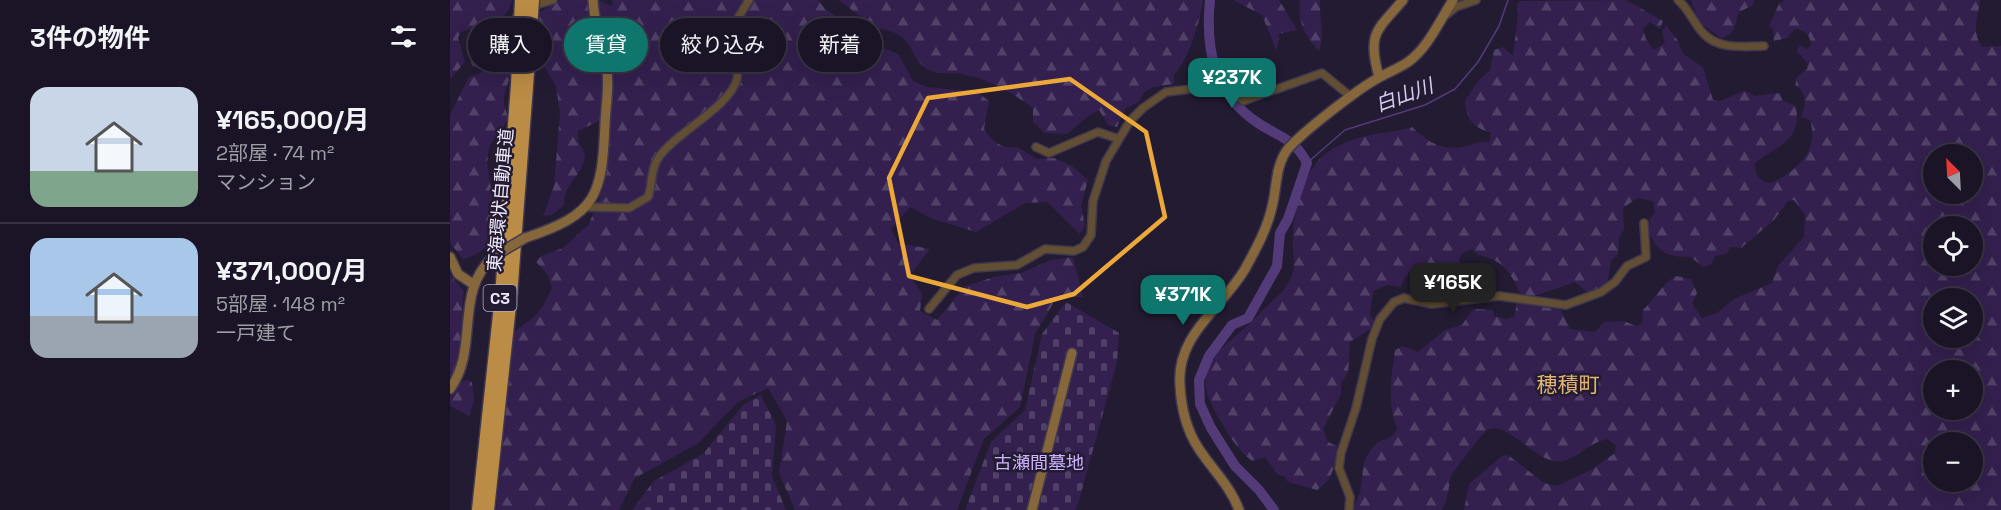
<!DOCTYPE html>
<html lang="ja">
<meta charset="utf-8">
<style>
:root{--surface:#1a1426;--page:#272132;--text:#f1f3f6;--muted:#9f9ea7;--line:#383343;--accent:#0f766e}
body{margin:0;font-family:"Space Grotesk","Noto Sans JP",sans-serif;background:var(--page);color:var(--text);height:100vh;display:flex;flex-direction:column;font-size:22px;white-space:nowrap}
*{box-sizing:border-box;margin:0}
p{font-size:20px;color:var(--muted)}
.icon{flex:none;width:33px;height:33px;fill:none;stroke:currentColor;stroke-width:2;stroke-linecap:round;stroke-linejoin:round}
.map{position:relative;flex:1;overflow:hidden}
.details{display:flex;flex-direction:column;background:var(--surface);width:450px}
.details>*{flex:none}
.top-card{position:absolute;left:18px;top:18px;width:570px;height:54px;display:flex;gap:12px}
.needle{width:39px;rotate:336deg}
.controls{position:absolute;left:1473px;top:144px;display:grid;gap:12px}
.controls a{display:grid;place-items:center;width:60px;height:60px;border-radius:50%;background:var(--surface);box-shadow:0 6px 24px #0002,0 0 0 2px var(--line);font-size:30px}
.price{position:absolute;translate:-50% -51px;padding:0 14px;border-radius:12px;background:var(--accent);color:#fff;font-size:20px;line-height:39px;filter:drop-shadow(0 2px 3px #0008)}
.price::after{content:'';position:absolute;left:50%;top:36px;width:18px;height:14px;margin-left:-9px;background:inherit;clip-path:polygon(0 0,100% 0,50% 100%)}
.price.on{background:#222;color:#fff}
ul{padding:0;list-style:none}
li{display:flex;align-items:center;gap:18px;height:150px;padding:0 30px}
li+li{border-top:2px solid var(--line)}
li span{display:grid;place-items:center;flex:none;width:168px;height:120px;border-radius:18px;color:#555}
li>.icon{margin-inline-start:auto}
span .icon{width:72px;height:72px;fill:#fffc;stroke-width:1}
li b{font-size:26px}
h2{display:flex;justify-content:space-between;align-items:center;height:72px;padding:0 30px;font-size:26px}
.chip{padding:0 21px;border-radius:27px;background:var(--surface);box-shadow:0 6px 24px #0002,0 0 0 2px var(--line);font-size:21px;line-height:54px}
.chip.on{background:var(--accent);color:#fff}
main{display:flex;flex:1;min-height:0}
.map>svg:first-child{display:block}
.forest{fill:url(#forest-firs);fill-rule:evenodd}
.cemetery{fill:url(#cemetery-stones)}
.lines{fill:none;stroke-linecap:round;stroke-linejoin:round}
.stream{stroke:#533a79;stroke-width:1.5}
.river{stroke:#533a79;stroke-width:10}
.street-casing{stroke:#40384e;stroke-width:10}
.secondary-casing{stroke:#40384e;stroke-width:12}
.highway-casing{stroke:#40384e;stroke-width:15}
.street{stroke:#614e33;stroke-width:7}
.secondary{stroke:#85673b;stroke-width:9}
.highway{stroke:#bb8c45;stroke-width:12}
.secondary-bridge-casing{stroke:#40384e;stroke-width:12;stroke-linecap:butt}
.highway-bridge-casing{stroke:#40384e;stroke-width:15;stroke-linecap:butt}
.secondary-bridge{stroke:#85673b;stroke-width:9}
.highway-bridge{stroke:#bb8c45;stroke-width:12}
.marked{fill:none;stroke:#eca93a;stroke-width:4.5;stroke-linejoin:round}
.labels{text-anchor:middle;dominant-baseline:central;stroke-width:5;stroke-linejoin:round;paint-order:stroke}
.shield{fill:#231b32;stroke:#b3adbf;stroke-width:1.5}
.shield-label{font-size:16px;font-weight:bold;fill:#f1ebfc}
.street-label{font-size:18px;fill:#f1ebfc;stroke:#231b32}
.park-label{font-size:18px;fill:#cdb2fe;stroke:#231b32}
.water-label{font-size:20px;font-style:italic;fill:#d8ccf2;stroke:#231b32}
.quarter-label{font-size:21px;fill:#e4b572;stroke:#231b32}
</style>
<main>
<section class="details">
<h2>3件の物件<svg class="icon" aria-label="filters" viewBox="0 0 24 24"><path d="M4 7h16M4 17h16"/><circle cx="9" cy="7" r="2"/><circle cx="15" cy="17" r="2"/></svg></h2>
<ul>
<li><span style="background:linear-gradient(#c9d6e8 70%,#7fa58c 0)"><svg class="icon" aria-label="home" viewBox="0 0 24 24"><path d="M3 11l9-7 9 7M6 9v11h12V9"/></svg></span><div><b>¥165,000/月</b><p>2部屋 · 74 m²</p><p>マンション</p></div></li>
<li><span style="background:linear-gradient(#a9c7e8 65%,#9aa5b1 0)"><svg class="icon" aria-label="home" viewBox="0 0 24 24"><path d="M3 11l9-7 9 7M6 9v11h12V9"/></svg></span><div><b>¥371,000/月</b><p>5部屋 · 148 m²</p><p>一戸建て</p></div></li>
</ul>
</section>
<div class="map">
<svg width="1551" height="510" viewBox="0 0 1551 510">
<defs>
<pattern id="forest-firs" width="22" height="20" patternUnits="userSpaceOnUse" patternTransform="scale(1.5)"><rect width="22" height="20" fill="#33204e"/><path d="M5 1l3.5 6h-7zM16 11l3.5 6h-7z" fill="#514168"/></pattern>
<pattern id="cemetery-stones" width="16" height="16" patternUnits="userSpaceOnUse" patternTransform="scale(1.5)"><rect width="16" height="16" fill="#33204e"/><path d="M2 7V4a2 2 0 0 1 4 0v3zM10 15v-3a2 2 0 0 1 4 0v3z" fill="#514168"/></pattern>
</defs>
<rect width="100%" height="100%" fill="#231b32"/>
<path class="forest" d="M0,0h62c-5,26 -30,25 -51,32l-3,6 7,24 -15,17z
M110,0h28l14,66 -1,54 -23,11v10l7,14c-1,20 -23,30 -21,50l-12,10 -9,1 11,-30 6,-73 -4,-27 -20,-33 4,-41z
M147,0l16,6 -1,-6h206l7,9 15,10 23,26 21,3 14,6 15,27 14,6 50,5 12,9 -5,28c6,11 19,21 33,18l20,12 17,-1 18,8 16,14 -7,25 4,21 -5,8 -33,-32 -22,1 -49,29 -43,-13 -23,-12 -19,22 7,14 32,6 -20,26 12,19 -2,17 17,9 28,-34 29,-9 27,-4 30,-13 22,-3 10,40h-26l-22,37 -15,73 -36,32 -27,71h-162l-16,-37 8,-52 -19,-33 -30,14 -41,42 -62,34 -16,32h-123l17,-176c6,-8 13,-10 20,-16 9,-8 14,-19 19,-30l-4,-13 -12,-13 5,-6 22,-8 26,-24 14,-36 3,-15 5,-88z
M389,0h364c-4,25 -13,56 -29,75v9l-21,3 -9,5 -4,9 -15,8 -8,18 -9,-2 -9,-15 -11,6 -21,18 -22,-1 -12,-11v-14c-21,-16 -45,-29 -71,-34 -9,-2 -20,1 -28,-2 -31,-10 -12,-44 -64,-43l-4,-8z
M783,0h46l18,30 -18,4 -2,18 -15,-37z
M850,0h20c-1,18 5,34 -1,51 -14,-14 -22,-31 -19,-51z
M1176,0l37,21 -3,8 -10,-7 -7,7 3,10 8,11 11,-7 -3,-12 4,-6 12,16 5,13 20,13 10,33 7,1 24,-10 11,5 25,-3 3,8 13,5c6,36 -18,39 -41,57l1,12 9,7 6,1c25,-11 49,-32 39,-63l-9,-3c5,-11 7,-25 -6,-31l2,-9 10,-8 1,-5 -11,-13 2,-6 8,4 4,-4c-1,-11 -6,-14 -16,-17l-8,10 -13,3 -1,-12 -4,-3 10,-22 6,-4h195c-2,19 -9,30 2,47l19,-1v464h-537l5,-26 33,-28 6,-1 36,28 13,3 34,-16 24,-17 1,-7 -8,-7c-19,3 -29,18 -45,22 -28,7 -62,-54 -82,-25 -5,7 -28,35 -30,40 -3,11 -2,24 -10,34h-88c2,-6 5,-12 7,-18 5,-18 -2,-29 15,-47 7,-7 17,-5 22,-16 -10,-26 -6,-52 -2,-79l8,-4 15,6 27,-22 17,-5 11,-16 20,1 1,6 13,3 7,-2 3,-14 44,7 9,19 25,3 9,-10 20,-1 12,5 6,-3 1,-13c12,-11 18,-25 33,-34l15,3 6,14 -5,11 10,14 15,-5 17,-14 38,-16 6,-17 26,-29 1,-22 -11,-15 -6,1 -14,19 -33,28 -10,-1 -5,7 -11,2 -4,8 -8,3 -12,-10c-22,0 -32,-3 -42,-24l1,-14 5,-7 -2,-11 -16,-3 -14,10 1,21 -5,9 -1,16 -7,7 -4,24 -13,9 -7,-2 -12,-10 -44,15 -11,-4c-10,-22 -18,-34 -43,-38l-5,-6 -10,4 -3,7 3,8 10,3v5l-13,7 -16,15h-11l-9,-30c-14,1 -17,6 -22,19l-14,-2 -14,6 -3,24 5,7 -5,7 -20,13 -2,31 -7,10v11l-18,35 5,13 9,4c-1,18 -4,34 -20,44l-29,-8 -4,-6 -6,-1 -13,-18 -13,4c-16,-13 -20,-22 -31,-39 -30,-49 -14,-62 25,-95 13,-12 24,-25 37,-36 18,-27 8,-28 10,-56 1,-26 11,-63 32,-81 11,-9 28,-15 42,-18 15,-4 30,-4 45,-9 17,16 31,25 55,19 8,-2 13,-5 22,-4l2,-9c-18,-6 -24,-13 -26,-32l13,-20 12,-11 4,-20 9,-3 10,9 5,-43 -1,-9 3,-3zM1484,154h38v40h-38zM1484,226h38v40h-38zM1484,298h38v40h-38zM1484,370h38v40h-38zM1484,442h38v40h-38z
M1241,0h63l-1,5 -14,7c-5,12 -1,22 -18,26l-23,-17z
M53,47l9,4c4,19 -6,31 -8,48 -1,8 6,16 2,23 -5,11 -16,17 -18,31 -4,28 16,58 4,86 -4,9 -20,19 -29,20l-13,-16v-128l19,-38 13,-5z
M0,275l14,16c-4,27 1,62 -14,86z
M17,380l5,2 2,18 -5,16 -19,-10v-9l12,-16z"/>
<path class="cemetery" d="M616,302l53,31 -2,29 -39,142 -3,6h-110l26,-68 34,-32 17,-76z
M311,395l15,30 -4,51 14,34h-154l22,-29 49,-27 41,-50z"/>
<g class="lines">
<path class="stream" d="M857,163l38,-33 80,-25 30,-16 23,-27 21,-36 9,-26"/>
<path class="river" d="M760,0c-5,49 4,94 48,123 21,14 37,16 49,40l-19,56 -8,14 -3,33 -29,52 -16,7 -23,31 -10,24 1,24 11,24 24,38 24,24 15,20"/>
<defs>
<path id="street" d="M1228,0c11,9 16,24 26,34 15,16 40,12 60,12
M82,6l21,-6
M996,15l10,-8 20,-7
M26,62l11,3 24,-33 6,-16
M586,147l13,6 49,-21 21,7
M135,207l44,1 19,-11c5,-14 2,-27 11,-40 16,-24 71,-50 78,-78 3,-17 -10,-30 -9,-45l21,-34
M479,309l28,-34 17,-7 43,-3 28,-16 29,2 9,-4 8,-12 2,-34 13,-40 24,-40 13,-13 23,-16 60,-7 17,16 79,-28 29,24
M899,510l1,-13 -11,-29 2,-15 15,-45 16,-69 8,-20 14,-17 10,-4 28,6 67,-8 67,9 35,-13 14,-10 12,-16 19,-9 -2,-34"/>
<path id="secondary" d="M929,77c-12,-43 -3,-46 24,-77
M75,238c72,-24 77,-41 80,-115 1,-19 5,-41 1,-60 -5,-21 -12,-41 -13,-63
M0,257l8,17 15,10
M0,389c30,-41 3,-97 44,-133
M582,510l40,-157
M789,510c-8,-23 -27,-41 -40,-61 -12,-18 -18,-42 -19,-64 -4,-50 42,-77 65,-116 11,-20 22,-40 27,-62 5,-19 3,-40 15,-57 14,-17 72,-62 93,-73 9,-5 19,-9 28,-15 20,-14 32,-42 45,-62"/>
<path id="highway" d="M28,510l23,-214 16,-211
M38,510l23,-214 16,-210"/>
</defs>
<use href="#street" class="street-casing"/>
<use href="#secondary" class="secondary-casing"/>
<use href="#highway" class="highway-casing"/>
<use href="#street" class="street"/>
<use href="#secondary" class="secondary"/>
<use href="#highway" class="highway"/>
<defs>
<path id="secondary-bridge" d="M44,256l31,-18"/>
<path id="highway-bridge" d="M67,85l4,-85
M77,86l6,-86"/>
</defs>
<use href="#secondary-bridge" class="secondary-bridge-casing"/>
<use href="#highway-bridge" class="highway-bridge-casing"/>
<use href="#secondary-bridge" class="secondary-bridge"/>
<use href="#highway-bridge" class="highway-bridge"/>
</g>
<path class="marked" d="M620,79l76,53 19,85 -91,77 -47,13 -118,-31 -20,-98 39,-80z"/>
<g class="labels">
<rect class="shield" x="33.5" y="285" width="33" height="26" rx="4.5"/>
<g class="shield-label">
<text x="50" y="298">C3</text>
</g>
<g class="street-label">
<text transform="translate(50 200) rotate(-85)">東海環状自動車道</text>
</g>
<g class="park-label">
<text x="589" y="462">古瀬間墓地</text>
</g>
<g class="water-label">
<text transform="translate(954 95) rotate(-20)">白山川</text>
</g>
<g class="quarter-label">
<text x="1118" y="384">穂積町</text>
</g>
</g>
</svg>
<div class="controls">
<a><svg class="needle" viewBox="-14 -14 28 28"><path d="M0-13l5 13h-10z" fill="#e53935"/><path d="M0 13l5-13h-10z" fill="#9f9ea7"/></svg></a>
<a><svg class="icon" aria-label="locate" viewBox="0 0 24 24"><circle cx="12" cy="12" r="6"/><path d="M12 2v4M12 18v4M2 12h4M18 12h4"/></svg></a>
<a><svg class="icon" aria-label="layers" viewBox="0 0 24 24"><path d="M12 4l9 5-9 5-9-5zM3 14l9 5 9-5"/></svg></a>
<a>+</a>
<a>−</a>
</div>
<b class="price" style="left:782px;top:109px">¥237K</b>
<b class="price on" style="left:1003px;top:314px">¥165K</b>
<b class="price" style="left:733px;top:326px">¥371K</b>
<div class="top-card">
<a class="chip">購入</a>
<a class="chip on">賃貸</a>
<a class="chip">絞り込み</a>
<a class="chip">新着</a>
</div>
</div>
</main>
